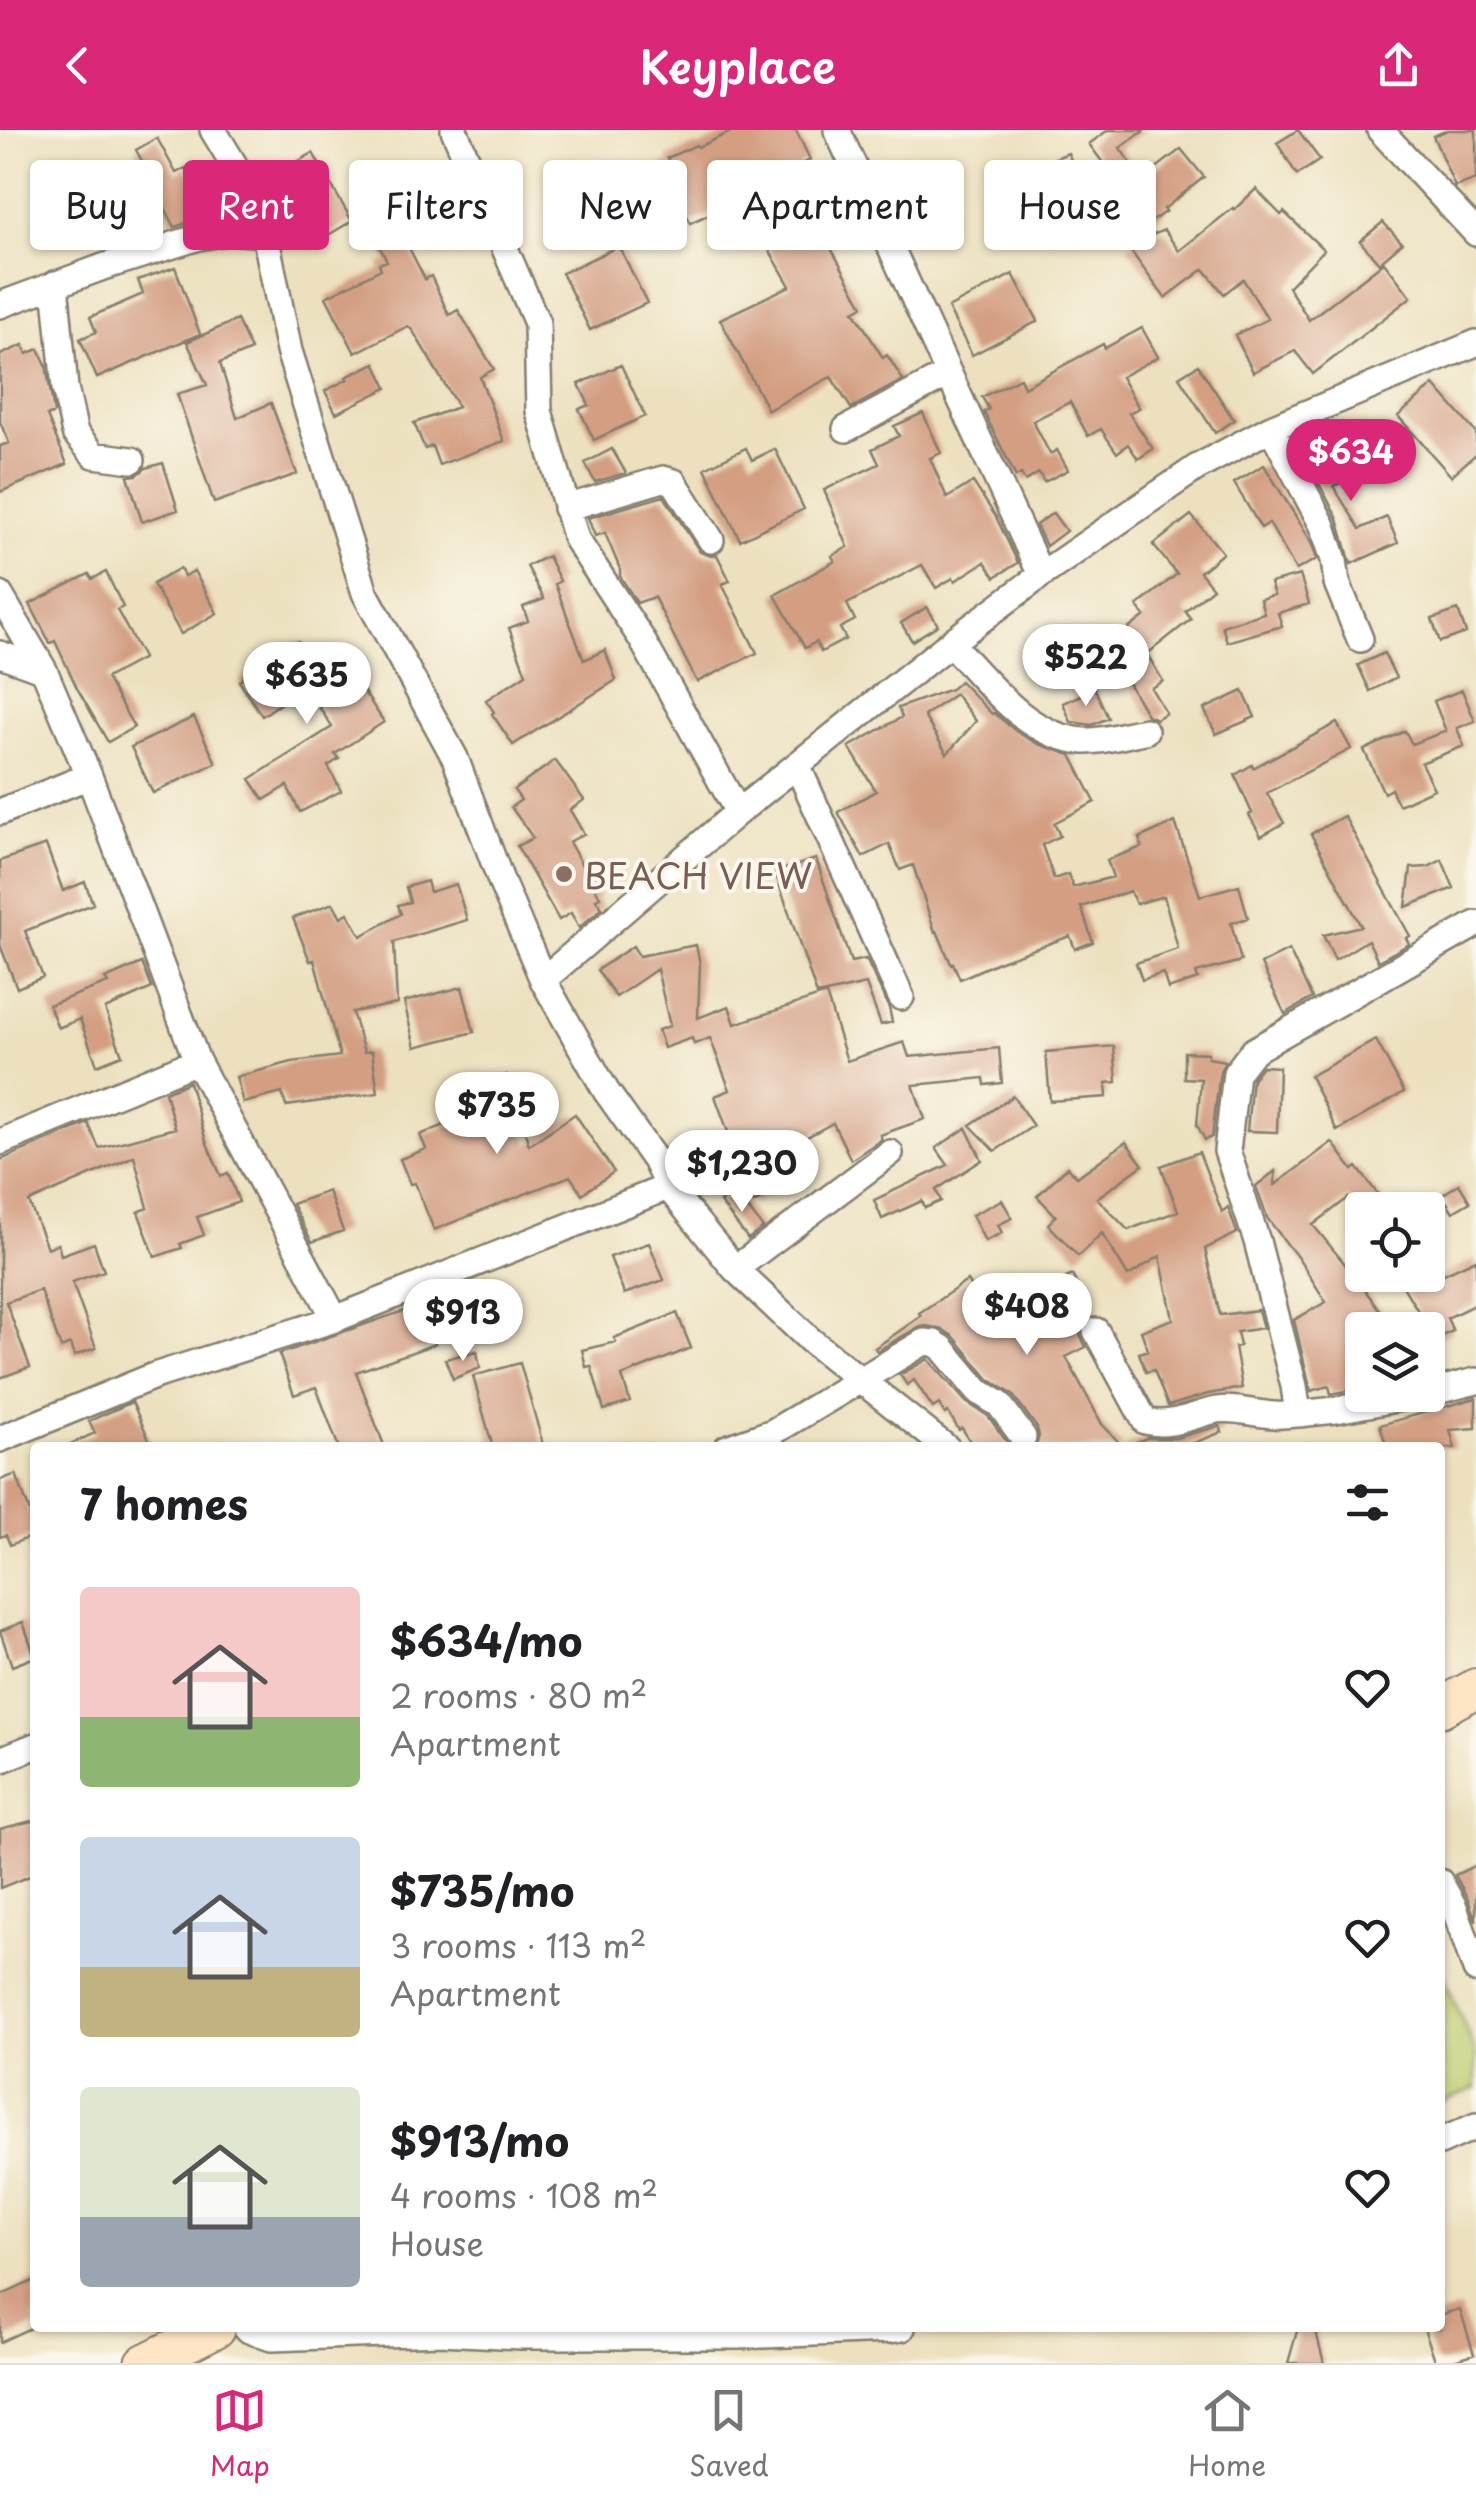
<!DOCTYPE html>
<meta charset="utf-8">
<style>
:root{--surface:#fff;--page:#f6f6f6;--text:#202124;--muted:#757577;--line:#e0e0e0;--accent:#db2777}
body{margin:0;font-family:"Playpen Sans",sans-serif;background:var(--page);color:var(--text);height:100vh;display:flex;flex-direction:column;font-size:38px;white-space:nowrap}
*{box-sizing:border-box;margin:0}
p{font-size:32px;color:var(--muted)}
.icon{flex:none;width:55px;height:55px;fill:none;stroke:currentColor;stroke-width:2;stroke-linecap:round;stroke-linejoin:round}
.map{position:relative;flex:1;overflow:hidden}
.side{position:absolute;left:30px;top:1312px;width:1415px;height:890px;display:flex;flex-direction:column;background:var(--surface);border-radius:10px;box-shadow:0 2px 8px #0004}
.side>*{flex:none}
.hud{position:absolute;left:30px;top:30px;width:1418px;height:90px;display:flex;gap:20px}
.controls{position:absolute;left:1345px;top:1062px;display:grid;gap:20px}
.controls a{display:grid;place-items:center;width:100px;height:100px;border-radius:10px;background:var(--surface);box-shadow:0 2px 8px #0004;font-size:50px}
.price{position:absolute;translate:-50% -85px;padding:0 22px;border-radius:35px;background:#fff;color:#222;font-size:32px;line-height:65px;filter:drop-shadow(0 2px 5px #0008)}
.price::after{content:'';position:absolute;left:50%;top:60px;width:30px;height:22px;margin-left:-15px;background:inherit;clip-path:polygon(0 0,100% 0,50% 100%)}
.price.active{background:var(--accent);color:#fff}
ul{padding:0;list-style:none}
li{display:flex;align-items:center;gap:30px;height:250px;padding:0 50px}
li span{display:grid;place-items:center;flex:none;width:280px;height:200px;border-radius:10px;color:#555}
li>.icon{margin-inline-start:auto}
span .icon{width:120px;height:120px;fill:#fffc;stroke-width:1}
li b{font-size:42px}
h2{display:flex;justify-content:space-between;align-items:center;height:120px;padding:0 50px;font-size:42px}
.pill{padding:0 35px;border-radius:10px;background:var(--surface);box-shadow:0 2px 8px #0004;font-size:35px;line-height:90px}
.pill.active{background:var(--accent);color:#fff}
header{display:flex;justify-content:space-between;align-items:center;height:130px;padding:0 50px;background:var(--accent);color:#fff;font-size:45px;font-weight:600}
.tab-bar{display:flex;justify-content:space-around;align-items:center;height:140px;border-top:2px solid var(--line);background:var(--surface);font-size:28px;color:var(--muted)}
.tab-bar a{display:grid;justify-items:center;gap:5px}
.tab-bar .active{color:var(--accent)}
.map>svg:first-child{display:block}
.green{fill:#bdcb6d;stroke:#6c7444;stroke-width:2.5}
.building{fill:#d39e82;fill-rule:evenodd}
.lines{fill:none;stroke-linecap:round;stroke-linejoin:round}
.street-casing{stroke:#847e6d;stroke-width:30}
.secondary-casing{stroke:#847e6d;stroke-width:42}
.street{stroke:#fff;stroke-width:25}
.secondary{stroke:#fee5c5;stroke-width:38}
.education-dot{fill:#8d6e63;stroke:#fbf7ec;stroke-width:4}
.labels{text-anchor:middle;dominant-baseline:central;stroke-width:8;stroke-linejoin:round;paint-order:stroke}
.education-label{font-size:35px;fill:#785e54;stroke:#fbf7ec;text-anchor:start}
</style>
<header><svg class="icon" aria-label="back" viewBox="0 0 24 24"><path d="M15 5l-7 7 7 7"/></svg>Keyplace<svg class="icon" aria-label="share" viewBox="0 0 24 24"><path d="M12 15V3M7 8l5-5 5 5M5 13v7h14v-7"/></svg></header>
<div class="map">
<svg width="1476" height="2233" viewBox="0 0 1476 2233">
<rect width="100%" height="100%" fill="#fbf7ec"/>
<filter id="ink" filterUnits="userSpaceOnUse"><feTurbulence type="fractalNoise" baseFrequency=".01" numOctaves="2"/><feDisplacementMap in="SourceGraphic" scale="20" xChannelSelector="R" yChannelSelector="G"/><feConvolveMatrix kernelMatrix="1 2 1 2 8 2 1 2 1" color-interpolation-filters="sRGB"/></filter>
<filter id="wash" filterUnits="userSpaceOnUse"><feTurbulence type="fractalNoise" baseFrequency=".0048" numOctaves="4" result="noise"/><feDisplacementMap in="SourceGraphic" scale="40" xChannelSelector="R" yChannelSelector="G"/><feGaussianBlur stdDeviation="2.25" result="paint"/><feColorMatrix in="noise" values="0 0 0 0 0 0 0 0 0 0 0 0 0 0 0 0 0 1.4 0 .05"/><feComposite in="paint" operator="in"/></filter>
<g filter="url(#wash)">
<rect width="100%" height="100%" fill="#ece0be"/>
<path class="green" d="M1440,1838l36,85v35l-36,15z"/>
<g id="blocks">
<path class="building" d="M735,0h61l14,30 -11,5 17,36 -9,4 56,101 -9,5 29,47 4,-3 16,25 -52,28 -20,-31 -63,33 -48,-91 70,-33 -19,-33 -25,-56 -56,26 -4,-9 -11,6 -24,-50 18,-8 -2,-4 29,-13 2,2z
M1108,0h37l-25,18 22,31 39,-30 23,28 -40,32 2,2 -18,13 -59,-80z
M1298,0l22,30 -23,15 -20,-32z
M1448,0h28v49l-21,8 -22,-51z
M157,8l19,35 10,-5 24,47 -35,12 -22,-42 2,-1 -19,-34z
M313,23l39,68 -29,17 -40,-68z
M1068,23l16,37 -21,9 -2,-4 -41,16 -12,-34z
M405,49l27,51 -25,14 18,35 6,-3 18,39 9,-5 36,59 -14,8 24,64 -65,24 -7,-19 -7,3 -11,-26 44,-16 -45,-76 -5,-5 -53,27 -29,-56 55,-28 -2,-5 8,-3 -30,-57z
M1256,59l25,26 3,-3 40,38 -36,37 21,33 75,-58 27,35 -98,77 -18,-23 -42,21 -18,-37 33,-16 -25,-40 -19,15 -20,-25 -39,29 -38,-52 37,-16 15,21 54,-43 1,2z
M1383,92l19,21 -23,20 -19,-22z
M619,116l28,57 -57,27 -28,-57z
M175,137l25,67 -103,44 -17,-39 16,-7 -6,-15 53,-23 -5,-14z
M1013,144l25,47 -66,34 -24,-47z
M237,190l14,30 -31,13 17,55 34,-15 26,71 -83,29 -37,-109 30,-9 -20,-43z
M1142,198l16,29 -37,20 18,31 -10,5 24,36 -15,10 -10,-15 -11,9 -16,-24 -13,7 -18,-34 -37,19 17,33 7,-4 11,20 -24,12 -5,-9 -14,8 -4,-7 -5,3 -32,-65 5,-3 -7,-12 38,-19 4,9 79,-43 2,4z
M23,215l4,9 12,-5 7,16 8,48 -7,3 20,48 -67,28v-46l9,-3 -9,-21v-67z
M375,233l12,25 -51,25 -11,-22 23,-12 -2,-2z
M621,235l24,51 -51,24 -15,-31 10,-4 -10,-21z
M1198,235l36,55 -19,13 -36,-56z
M1434,255l42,48v21l-25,22 -53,-60z
M923,283l18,40 -11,5 17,40 26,-16 23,35 22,46 -23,14 -10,-15 -30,19 -2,-3 -17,10 -14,-23 -75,39 8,16 -15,8 6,11 -25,13 -5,-10 -11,6 -30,-53 60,-34 -3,-5 16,-9 -24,-57 55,-26 -7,-15 27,-13 -5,-10z
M1357,314l11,28 -35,14 27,43 27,-12 11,26 -47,21 -13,-45 -30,-56z
M746,318l6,12 23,-11 29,60 -64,31 -35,-72z
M612,319l14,24 -31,9 -10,-19z
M163,333l15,47 -36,12 -14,-46 9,-1 9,-7z
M1264,335l47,76 6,18 -21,11 -27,-47 -8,5 -27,-45z
M664,366l36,56 11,4 6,-1 13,26 -8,3 35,69 -60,29 -43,-85 -17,6 -17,-27v-7l-15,-36 -10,3 -7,-18z
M1053,383l13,18 -20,15 -10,-21z
M1191,385l32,38 -23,19 13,16 -28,23 6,8 -44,35 16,27 -12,7 15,25 -10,6 -9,-4 -41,-69 39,-30 -8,-10 40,-32 -24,-29z
M548,426l12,25 -5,3 29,76 21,-10 11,30 -103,65 -21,-31 2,-2 -8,-12 40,-26 -17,-46 19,-7 -5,-14 21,-8 -17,-33z
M180,438l4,8 10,-5 23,42 -36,21 -28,-50z
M106,442l17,35 -6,3 26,48 -37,20 28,49 -26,15 -31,-54 -22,-47 -5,2 -20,-39 59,-30 3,5z
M1300,445l9,29 -31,9 4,13 -55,16 -5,-16 42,-13 -4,-14 14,-4 -4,-12z
M927,477l11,18 -26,16 -11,-18z
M1458,480l8,23 -26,9 -8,-23z
M298,511l43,62 21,-14 22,33 -49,32 4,5 -11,7 13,25 -41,21 -13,-26 -23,14 -14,-21 82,-52 -26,-41 -44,30 -23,-35z
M1384,523l12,25 -26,13 -12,-26z
M960,551l32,33 2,-1 23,19 21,12 33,11 24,47 -41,21 6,13 -18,9 12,34 14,-5 5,13 40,-10 -6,-17 35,-13 -3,-9 36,-16 25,74 39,-11 9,33 -17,5 10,38 -45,12 2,6 -30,10 -5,-16 -21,7 -6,-17 42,-14 -14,-53 -28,8 -6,-13 -49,16 12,35 -18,7 -5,-13 -72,26 -38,17 -7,-16 -2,1 -14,-33 -2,1 -22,-67 -13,5 -11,-26 -26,13 -25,-45 38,-21 -27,-44 53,-30 -4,-9 53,-19zM955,564l21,27 -29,33 -23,-38z
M1095,559l13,29 -16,7 -21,-3 -8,-19z
M1462,560l13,31 -18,7 7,18 -43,17 13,26 -35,16 -8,-16 -7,4 -20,-43 41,-19 7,13 34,-13 -12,-30z
M1243,561l12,26 -39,17 -12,-25z
M194,587l22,46 -63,30 -22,-46z
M1337,593l14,26 -84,44 17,30 -23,13 -12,-21 3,-2 -17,-38 17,-10 1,3z
M555,630l29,40 -14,10 14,24 -15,8 31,55 -4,2 6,9 -23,20 -8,-15 -12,7 -42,-74 16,-8 -22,-31 10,-7 -7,-10z
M1344,686l66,120 -4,2 3,6 -31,17 -10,-21 -33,20 -12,-25 38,-9 -50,-92z
M46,715l17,46 22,-9 8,22 -68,27 18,46 -26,11 -17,-43v-84z
M816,729l35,103 15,-3 23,49 3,14 -11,3 -15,-41 -49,11 -42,-123z
M1442,730l12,28 -48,19 5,-39 17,-1z
M427,751l3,11 26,-8 11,36 -73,22 3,62 -45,8 12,40 8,-1 6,42 -92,13 -4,-13 -39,10 -7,-26 56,-15 48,-6 -26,-96 -4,1 -17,-43 40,-15 8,14 7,-4 13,23 40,-22 -3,-9 12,-3 -4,-15z
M696,815l4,19 -2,54 31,-12 6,18 91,-30 21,67 57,-19 5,15 90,-9 3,35 -17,2 -1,-7 -71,7 12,34 -45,16 2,4 -31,21 -18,-37 -37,20 16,27 -58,33 -39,-107 15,-6 -20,-52 -16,6 -2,-6 -28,10 -6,-18 12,-4 -13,-57 -41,28 -19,-27 36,-24 6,10z
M1289,820l23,48 -27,16 -24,-50z
M142,833l10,25 -47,21 17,46 -25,10 -17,-46 -22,9 -9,-23 59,-22 -3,-4z
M462,857l12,45 -59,15 -11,-45z
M1376,910l28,52 -67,39 -27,-55z
M1114,916l3,36 -11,1 1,14 -57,4 -4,-49z
M1184,922l24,1v5l17,3 -5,10 -8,66 -7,3 -8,-15 4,-46 -17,-1z
M1262,936l17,1 -2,65 -30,-1 5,-52z
M507,945l22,70 46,-31 39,58 -32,22 -12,-18 -136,54 -19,-47 -5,1 -10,-25 26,-10 -6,-14 42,-17 -9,-26z
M189,952l17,59 15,35 7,-3 11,29 -42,15 7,18 -24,9 2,4 -27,9 -17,-45 10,-4 -14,-52 -105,46 18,46 11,-4 3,11 33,-12 10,28 -32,11 24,66 -22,8 -4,-12 -9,4 -21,-58 -34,12 24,65 -30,11v-218l88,-37 11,25 76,-20 -10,-36z
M1013,966l20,30 -38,25 -25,-26z
M966,998l16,32 -46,30 5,11 -16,7 -3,-7 -40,18 -8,-19 74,-35 -12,-17z
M1126,1012l17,23 -46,33 31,32 50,-19 -17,-45 38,-14 23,60 6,-5 9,26 -32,16 15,66 38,-5 5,18 -26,4 3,14 -5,1 7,41 -34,6 -40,12 -14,-36 -8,2 -7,-19 9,-3 -7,-19 32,-12 -13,-63 -32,20 -26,-43 -24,23 -30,-32 8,-8 -19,-20 30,-29 10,10z
M1332,1012l21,28 4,-3 33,43h-33l-9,-12 -35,27 41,50 40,55h-32v58l-31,6 -2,-8 -18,5 -17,-71 32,-18 -25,-40 -34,-44 -11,-32 19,-15v14z
M1459,1054l11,18 -17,10 -11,-17z
M328,1061l15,40 -31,11 -20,-38z
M735,1061l28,37 -15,11 -28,-37z
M1002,1070l10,18 -14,7 4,8 -17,8 -13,-26z
M649,1113l15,37 -40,14 -14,-37z
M1476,1129v45l-29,14 6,13 -18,8 -39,-64h32l3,5z
M1072,1145l17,34 -17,9 14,29 -20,10 36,67 22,24h-89l4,-12 -2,-8 -25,-34 -23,-15 -35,-42 -12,-8 -16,-3 -9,2 -40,23 -2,-3 46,-32 -2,-3 48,-32 23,36z
M421,1175l14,39 -79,28 29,76h-46l-23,-61 -22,8 -15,-41z
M677,1183l14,35 -69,28 8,26 -26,8 -13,-44 -5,1 -4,-17 34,-8 -2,-4z
M477,1221l3,17 -27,11 -8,-20z
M928,1229l38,43 22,14 23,32h-37l-12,-20 -3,2 -11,-18 -3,2 -6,-10 -6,4 -19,-28 -7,5 -7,-10z
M520,1233l24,85h-51l-20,-72z
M1476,1268v30l-26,2 5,18h-68l-7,-23z
M132,1272l21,46h-91l33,-15 -6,-12z
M1220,1296l2,6 -41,16h-55v-2l21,-8h29z
M16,1344l19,52v9l-25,10 -4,-10 -6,2v-57z
M23,1492l12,35 -23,9 -12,-35z
M35,1690v54l-35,14v-59z
M1476,1735v56l-8,-22 -13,-24z
M35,2150v46l-35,16v-46z
M1460,2179l14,45 -31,9h-7l-12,-35h16v-13z
M1298,2198h17l9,35h-36z"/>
</g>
</g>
<g filter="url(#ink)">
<use href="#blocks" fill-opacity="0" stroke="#847e6d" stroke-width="2.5"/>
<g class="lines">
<defs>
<path id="street" d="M213,0l26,43 18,37 8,24 24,117 76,242 90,165 48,128 40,94 63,111 49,69 13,27 67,82 75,71 137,108
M454,0l83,193 2,88 37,128 65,99 97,174
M837,0l204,445
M1380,0l96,103
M55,154l10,104 10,45 19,22 38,5
M0,175l103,-38 96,-30 32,-6 34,3
M1271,298l52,98 11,34 3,23 23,56
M846,299l102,-55
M566,378l97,-29 11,3 37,58
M0,465l44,75 45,106 108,285 138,258
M950,513c37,38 76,94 134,98 19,1 42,-7 61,-10
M0,524l44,16
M797,635l104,232
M0,682l89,-36
M543,850l195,-168 212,-169 91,-68 155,-107 75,-40 205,-85
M0,1012l197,-81
M735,1139l155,-116
M1096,1201l49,90c26,7 47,-6 72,-11 20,-3 37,4 57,5 8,1 16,-1 24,-1l-4,-28 -37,-145 -30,-90 9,-78 17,-22 223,-127
M1428,1263l48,-12
M1298,1284l38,-4 81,-15
M0,1309l154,-63 181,-57 333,-132
M727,1318l46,-16 151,-90 10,1 8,5 36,43 21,13 24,33
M0,1630l35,-14
M1440,1752l14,25 22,63
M1440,2012l36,-16
M247,2198l2,2 22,8 169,-6 81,4h217l152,-6 12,-2"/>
<path id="secondary" d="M1440,1578l36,-20
M145,2233l71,-35"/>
</defs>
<use href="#street" class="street-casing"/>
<use href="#secondary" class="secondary-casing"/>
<use href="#street" class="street"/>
<use href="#secondary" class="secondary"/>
</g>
</g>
<circle class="education-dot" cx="564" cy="744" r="10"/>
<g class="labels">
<g class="education-label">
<text x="584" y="744">BEACH VIEW</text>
</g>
</g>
</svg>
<div class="controls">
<a><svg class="icon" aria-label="locate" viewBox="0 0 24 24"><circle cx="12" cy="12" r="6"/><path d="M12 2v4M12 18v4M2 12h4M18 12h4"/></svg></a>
<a><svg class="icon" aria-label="layers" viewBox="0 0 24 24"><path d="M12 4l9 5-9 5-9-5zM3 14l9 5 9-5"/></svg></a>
</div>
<b class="price active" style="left:1351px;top:374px">$634</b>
<b class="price" style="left:1086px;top:579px">$522</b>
<b class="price" style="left:307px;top:597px">$635</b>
<b class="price" style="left:497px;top:1027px">$735</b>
<b class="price" style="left:742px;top:1085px">$1,230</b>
<b class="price" style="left:1027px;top:1228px">$408</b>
<b class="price" style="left:463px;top:1234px">$913</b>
<div class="hud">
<a class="pill">Buy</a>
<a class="pill active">Rent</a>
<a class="pill">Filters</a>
<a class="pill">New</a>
<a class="pill">Apartment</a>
<a class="pill">House</a>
</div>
<section class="side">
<h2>7 homes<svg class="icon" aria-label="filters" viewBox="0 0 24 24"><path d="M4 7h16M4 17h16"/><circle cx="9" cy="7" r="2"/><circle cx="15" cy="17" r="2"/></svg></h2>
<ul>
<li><span style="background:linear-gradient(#f6c9c9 65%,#8fb573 0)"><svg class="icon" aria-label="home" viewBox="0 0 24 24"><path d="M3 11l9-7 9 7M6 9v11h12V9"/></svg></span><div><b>$634/mo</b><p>2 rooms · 80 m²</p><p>Apartment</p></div><svg class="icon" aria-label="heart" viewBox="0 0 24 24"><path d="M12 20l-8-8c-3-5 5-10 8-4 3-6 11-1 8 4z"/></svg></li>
<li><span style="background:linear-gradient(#c9d6e8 65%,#c2b280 0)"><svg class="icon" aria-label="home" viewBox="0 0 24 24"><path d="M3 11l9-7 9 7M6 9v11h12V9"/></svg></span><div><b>$735/mo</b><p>3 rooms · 113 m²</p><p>Apartment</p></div><svg class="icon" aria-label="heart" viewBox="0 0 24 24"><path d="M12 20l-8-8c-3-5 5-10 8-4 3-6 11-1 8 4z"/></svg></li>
<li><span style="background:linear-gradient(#dfe7d0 65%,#9aa5b1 0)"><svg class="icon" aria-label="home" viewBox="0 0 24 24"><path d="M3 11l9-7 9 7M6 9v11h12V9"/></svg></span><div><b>$913/mo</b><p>4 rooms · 108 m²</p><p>House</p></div><svg class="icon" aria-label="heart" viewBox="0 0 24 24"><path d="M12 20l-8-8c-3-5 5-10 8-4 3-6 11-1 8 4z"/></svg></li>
</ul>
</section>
</div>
<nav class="tab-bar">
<a class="active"><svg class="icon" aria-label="map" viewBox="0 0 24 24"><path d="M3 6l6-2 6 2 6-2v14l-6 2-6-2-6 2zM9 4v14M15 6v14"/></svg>Map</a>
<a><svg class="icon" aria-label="saved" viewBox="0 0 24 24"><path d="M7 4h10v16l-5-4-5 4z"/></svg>Saved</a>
<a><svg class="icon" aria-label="home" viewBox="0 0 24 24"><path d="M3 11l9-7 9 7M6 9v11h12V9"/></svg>Home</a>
</nav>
